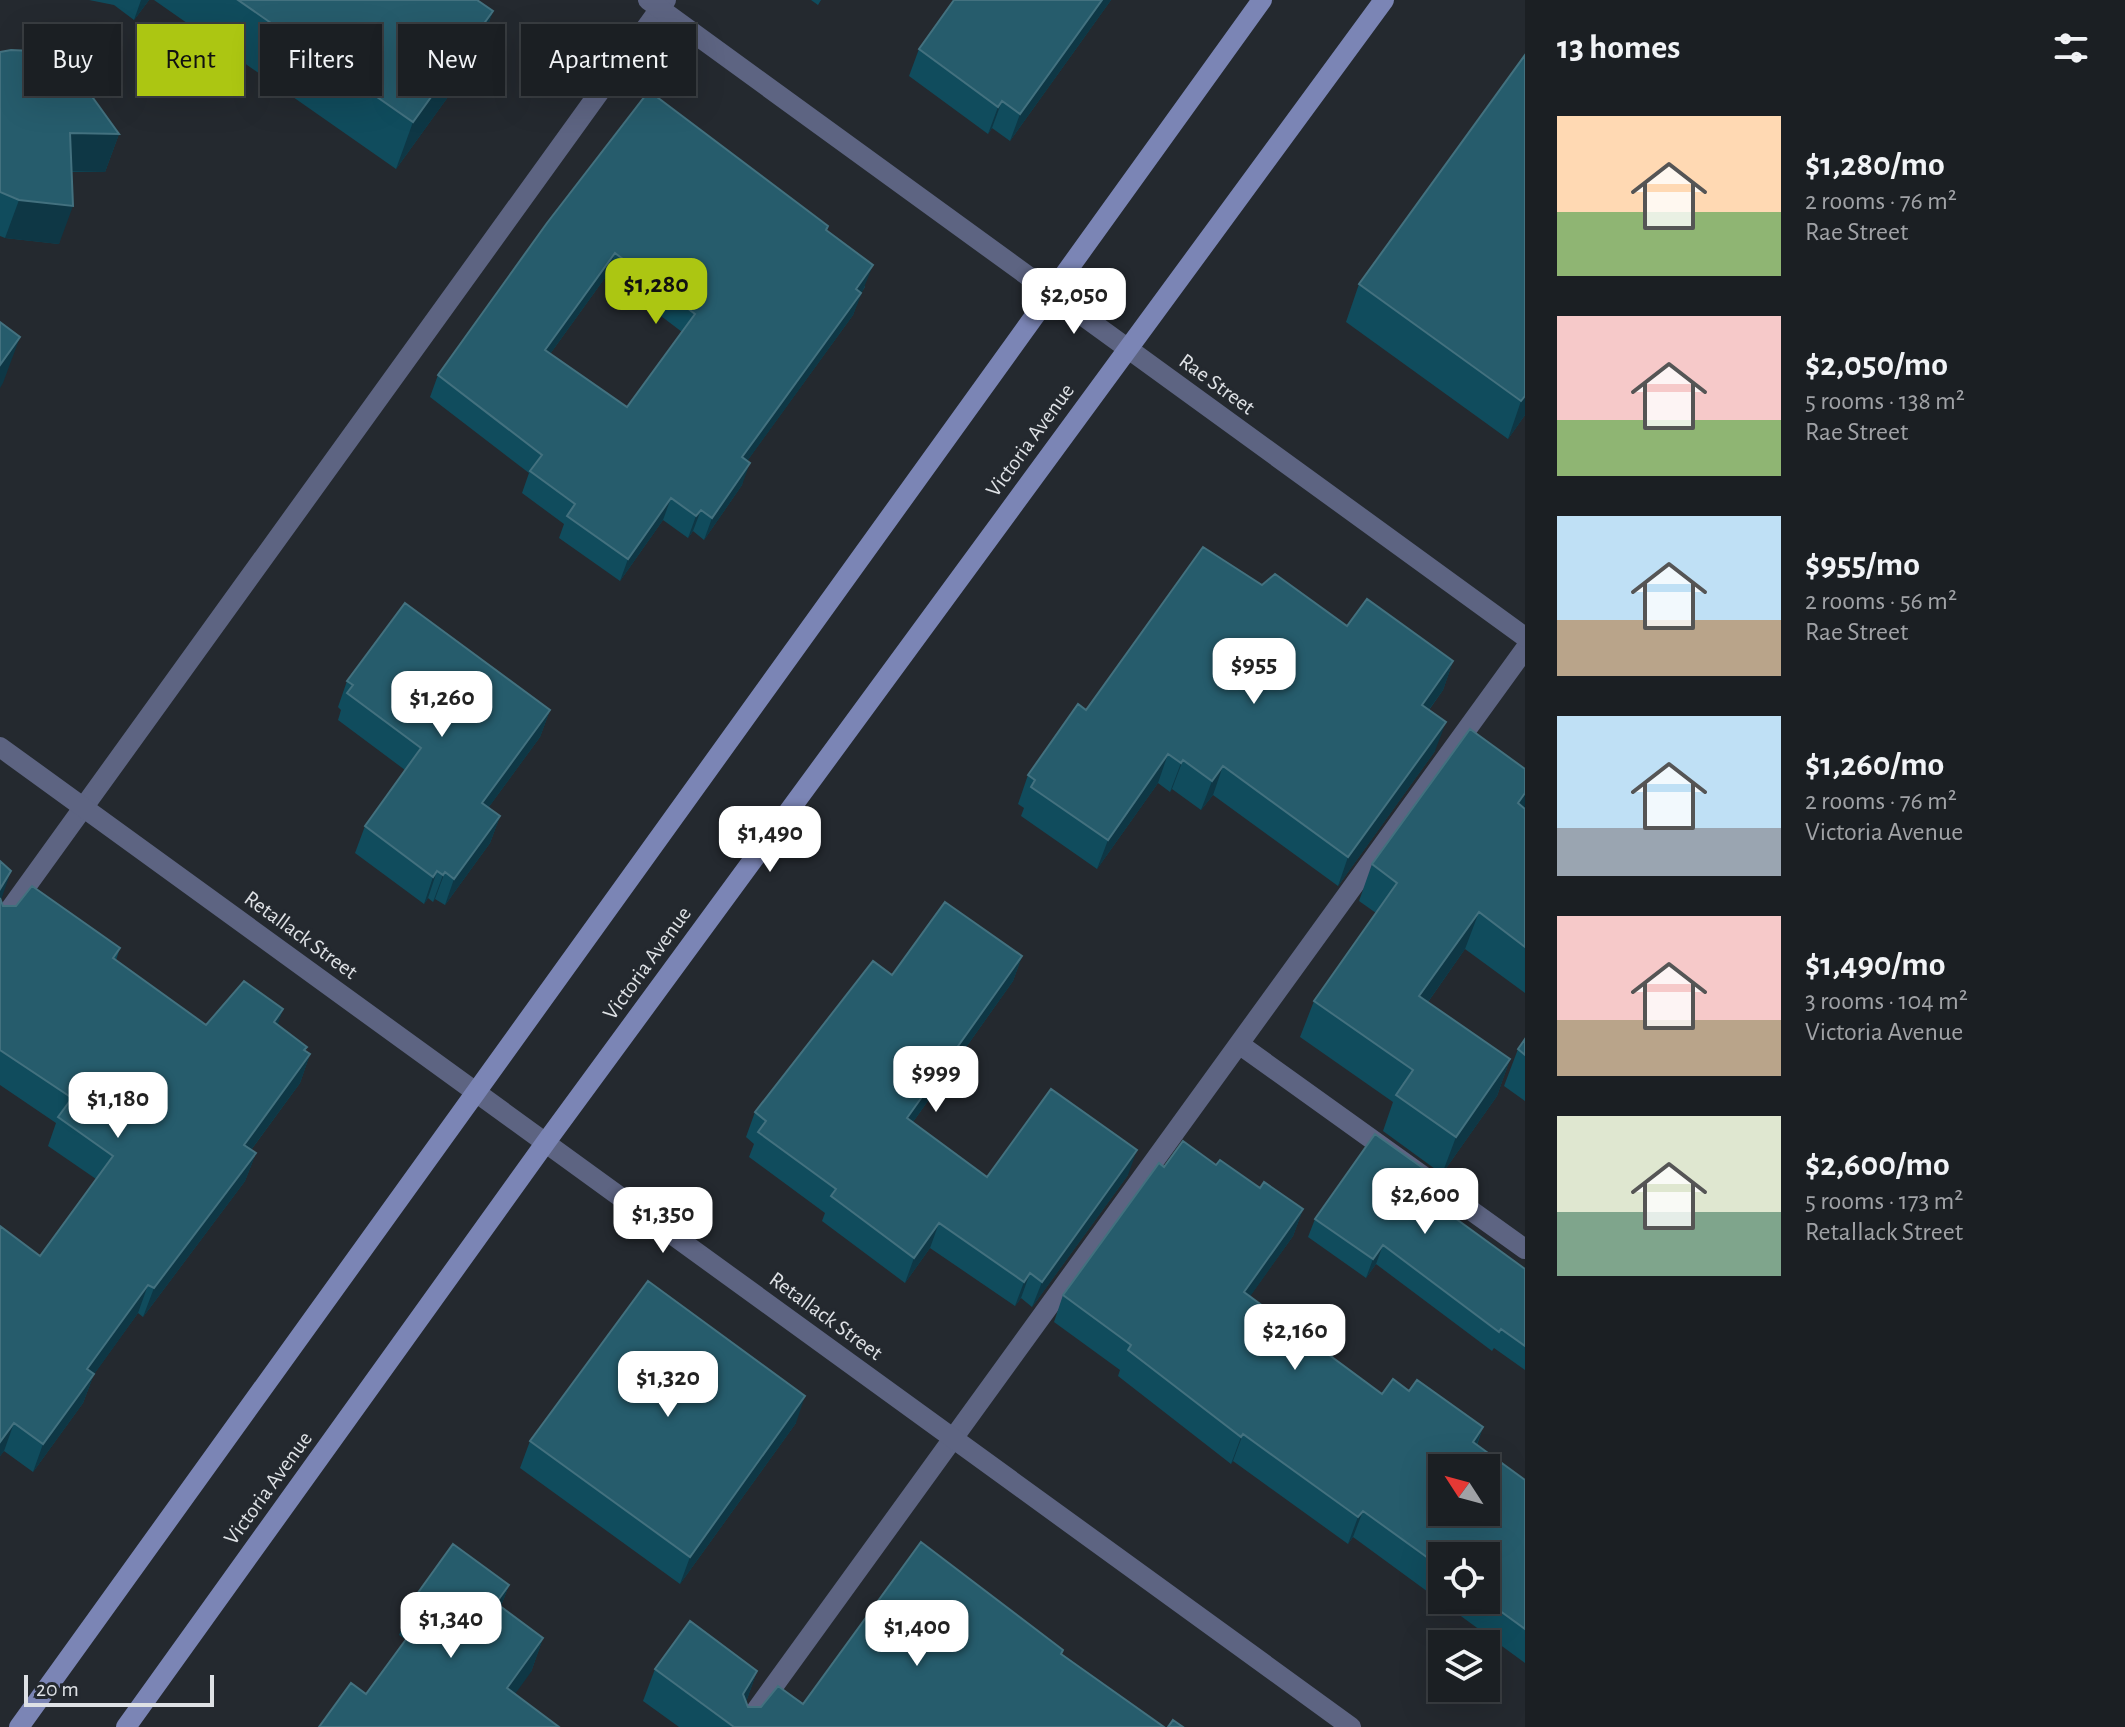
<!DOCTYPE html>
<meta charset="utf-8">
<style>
:root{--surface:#1b1f23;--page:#24272b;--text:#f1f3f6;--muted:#a0a2a6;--line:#393d41;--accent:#acc612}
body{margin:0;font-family:"Alegreya Sans",sans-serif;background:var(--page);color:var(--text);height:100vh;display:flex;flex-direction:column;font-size:30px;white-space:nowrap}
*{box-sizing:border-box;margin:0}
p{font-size:26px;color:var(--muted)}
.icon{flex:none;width:44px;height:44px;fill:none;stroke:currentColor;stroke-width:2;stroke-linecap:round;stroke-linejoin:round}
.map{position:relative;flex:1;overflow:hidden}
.sheet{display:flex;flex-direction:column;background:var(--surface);width:600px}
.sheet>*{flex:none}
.banner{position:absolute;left:24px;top:24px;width:760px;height:72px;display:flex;gap:16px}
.needle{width:52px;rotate:306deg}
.buttons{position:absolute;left:1428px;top:1454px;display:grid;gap:16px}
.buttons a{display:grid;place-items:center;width:72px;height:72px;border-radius:0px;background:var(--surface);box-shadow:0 8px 32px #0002,0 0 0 2px var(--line);font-size:40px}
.scale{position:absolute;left:24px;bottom:20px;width:190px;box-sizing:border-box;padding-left:8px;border:4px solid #dee1e5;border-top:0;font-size:22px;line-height:28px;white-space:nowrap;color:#dee1e5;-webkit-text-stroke:6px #24292f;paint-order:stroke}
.price{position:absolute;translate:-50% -68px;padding:0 18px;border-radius:16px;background:#fff;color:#222;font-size:26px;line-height:52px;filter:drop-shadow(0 2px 4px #0008)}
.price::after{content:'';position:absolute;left:50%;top:48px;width:24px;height:18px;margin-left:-12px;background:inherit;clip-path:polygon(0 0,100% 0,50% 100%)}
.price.on{background:var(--accent);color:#111}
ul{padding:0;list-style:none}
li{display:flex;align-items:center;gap:24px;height:200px;padding:0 32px}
li span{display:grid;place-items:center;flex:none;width:224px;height:160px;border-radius:0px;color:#555}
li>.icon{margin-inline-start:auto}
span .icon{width:96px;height:96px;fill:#fffc;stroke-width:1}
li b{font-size:34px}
h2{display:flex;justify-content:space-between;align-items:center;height:96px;padding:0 32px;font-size:34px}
.pill{padding:0 28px;border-radius:0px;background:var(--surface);box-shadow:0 8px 32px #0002,0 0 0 2px var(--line);font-size:28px;line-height:72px}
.pill.on{background:var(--accent);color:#111}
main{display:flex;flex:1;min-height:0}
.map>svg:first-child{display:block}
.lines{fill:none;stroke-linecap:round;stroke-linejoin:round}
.lane{stroke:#5d6482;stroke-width:20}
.street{stroke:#5d6482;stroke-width:20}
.secondary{stroke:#7b85b5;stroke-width:20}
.wall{fill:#104c5d;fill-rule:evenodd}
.shaded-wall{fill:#0e3745}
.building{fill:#265c6c;stroke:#43717f;stroke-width:2;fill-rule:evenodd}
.labels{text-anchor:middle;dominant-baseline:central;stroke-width:6;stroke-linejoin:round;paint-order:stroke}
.street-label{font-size:22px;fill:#dee1e5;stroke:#24292f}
</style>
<main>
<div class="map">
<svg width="1525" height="1727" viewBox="0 0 1525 1727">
<rect width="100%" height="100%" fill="#24292f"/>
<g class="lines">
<path class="lane" d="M0,923l666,-923
M1239,1044l286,205
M744,1727l781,-1078"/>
<path class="street" d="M648,0l877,637
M0,747l1351,980"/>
<path class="secondary" d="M19,1727l1243,-1727
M126,1727l420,-585 838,-1142"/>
</g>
<path class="wall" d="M89,0h60l-15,20 -20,-15z
M154,0h323l16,11 -17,47 -80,111z
M811,0h10l-3,5z
M954,0h157l-101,141 -18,-13 -4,6 -79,-58 10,-27z
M0,52l119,82 -14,38h-33l-13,72 -54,-6 -5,-2z
M1525,55v360l-17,24 -162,-117 13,-38z
M547,223l281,3 -1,5 38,56 -4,6 -8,22 -106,146 -5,24 -38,55 -11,-9 -5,7 -25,-18 -43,61 -61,-43 5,-14 -42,-31 7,-20 -99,-76 8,-22zM607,275l75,57 -55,75 -77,-53z
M1262,585l85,41 106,35 -10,29 -14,20 6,41 -97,135 -125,-91 -12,15 -29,-21 -2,3 -12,-9 -61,86 -76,-53 3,-8 -6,-4 10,-29 58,-65z
M347,681l203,29 -10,27 -52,71 12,8 -10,27 -45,62 -10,-6 -2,3 -5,-4 -4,6 -69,-51 10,-27 40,-56 -67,-50 3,-10 -3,-3z
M1525,769v224l-60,-44 -37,53 82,57 -13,37 -55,78 -59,-43 10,-29 -93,-65 14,-36 62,-88 -17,-12 13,-37z
M0,861l1,39 2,6 117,42 -4,12 90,65 77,-16 -6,16 30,22 -2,4 5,3 -10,29 -49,67 5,3 -11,28 -102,136 -5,-4 -44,61 -11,29 -50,69 -29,-21 -4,5v-230l40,30 56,-77 -48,-33 8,-23 -56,-38z
M1022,956l-9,25 -100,141 74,55 141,-2 -96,132 -11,-9 -6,8 -85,-58 -25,35 -83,-62 3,-8 -76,-56 5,-13 -8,-7 9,-25 137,-137z
M1525,1039v62l-21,-15 14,-37z
M1216,1165l44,23 43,21 -10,27 -43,60 132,98 27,-3 74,36 -6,18 48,35v183l-172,-126 -5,7 -115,-83 -2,3 -113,-88 2,-6 -66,-48 9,-27 101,-128zM1442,1556l44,44h-44z
M1428,1195l-2,2 99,72v101l-31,-22 -2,3 -116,-87 -10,14 -58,-41 7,-18z
M796,1423l-116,161 -160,-116 10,-27z
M509,1585l-8,21 42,32 -12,34 -125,-32 -7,-5 13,-34z
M1062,1654l102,73h-485l-36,-26 12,-32 102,2 -11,31 2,5h13l42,-3z"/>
<path class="shaded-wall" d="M141,0h8l-15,20z
M1102,0h9l-101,141 10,-27z
M493,11l-17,47 -80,111 17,-47z
M1002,101l-10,27 -4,6 10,-27z
M70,133l49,1 -14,38 -48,-1z
M19,200l54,6 -14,38 -54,-6z
M615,253l-8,22 -70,97 8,-22z
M873,265l-20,50 -119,164 8,-22z
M20,337l-17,46 -3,5v-23z
M1525,396v19l-17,24 13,-38z
M750,463l-8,22 -38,55 8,-22z
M671,498l-8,22 -43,61 8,-22z
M701,510l-8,21 -5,7 8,-22z
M1453,661l-10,29 -32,44 11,-29z
M550,710l-10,27 -68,93 10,-27z
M1446,722l-11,29 -97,135 10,-29z
M1168,754l-10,29 -61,86 11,-29z
M1183,760l-11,29 -2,3 11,-29z
M1223,766l-10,29 -12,15 11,-29z
M1525,793v15l-7,-5z
M500,816l-10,27 -45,62 9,-26z
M11,871l-10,29 -1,1v-12z
M437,871l-9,27 -4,6 9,-27z
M445,872l-10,27 -2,3 10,-27z
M1479,912l-14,37 -59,84 13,-37z
M1022,956l-9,25 -115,162 9,-25z
M283,1009l-10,29 1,-16z
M307,1047l-9,25 12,-18 -10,29 -66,90 10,-28z
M1510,1059l-13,37 -55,78 14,-37z
M1137,1150l-9,25 -96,132 10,-25z
M256,1153l-11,28 -102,136 11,-29z
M1434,1176l-6,19 -13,18 7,-19z
M1303,1209l-10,27 -59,83 10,-27z
M939,1223l-9,25 -25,35 9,-25z
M1383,1245l-7,19 -10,14 7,-19z
M1030,1273l-9,25 -6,8 9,-24z
M148,1285l-10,28 -61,85 10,-29z
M94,1374l-11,29 -50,69 10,-28z
M805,1396l-9,27 -116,161 10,-27z
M14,1423l-10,28 -4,5v-14z
M1483,1427l-10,27v-12z
M1243,1434l-10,27 -2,3 10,-27z
M1363,1511l-10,26 -5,7 10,-27z
M509,1585l-13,34v-16z
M543,1638l-12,34 -37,51 13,-35z
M757,1671l-11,31 -3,-8z"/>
<path class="building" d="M238,0h239l16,11 -80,111z
M954,0h148l-82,114 -18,-13 -4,6 -79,-58z
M11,50l21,1 43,22 44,61 -49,-1 3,73 -54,-6 -19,-8v-140z
M1525,55v341l-4,5 -162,-117z
M649,91l179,135 -2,4 47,35 -17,24 5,4 -119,164 8,6 -38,55 -11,-8 -5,6 -25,-18 -43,61 -61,-43 8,-12 -45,-33 12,-16 -104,-80 109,-152zM615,253l80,61 -68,93 -82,-57z
M0,322l20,15 -20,28z
M1203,547l59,38 13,-11 72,52 20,-27 86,62 -31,44 24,17 -98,135 -125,-91 -11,15 -29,-21 -2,3 -13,-9 -60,86 -77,-53 4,-7 -7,-5 50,-71 8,6z
M405,603l145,107 -68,93 18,13 -46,63 -9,-7 -2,3 -6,-4 -4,6 -68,-51 56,-78 -74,-55 6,-8 -6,-4z
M1470,729l55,40v24l-7,10 7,6v138l-46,-35 -60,84 91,63 -54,78 -60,-42 17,-25 -99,-69 83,-118 -25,-19z
M0,861l11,10 -11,18z
M32,886l88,62 -7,10 93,67 38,-44 39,28 -9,13 33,25 -3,3 6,4 -66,91 12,8 -102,135 -6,-3 -61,84 7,5 -51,70 -29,-21 -14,19v-216l40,30 73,-100 -55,-39 14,-19 -72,-48v-152l3,8h13z
M945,902l77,54 -115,162 80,59 64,-88 86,61 -95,132 -12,-9 -6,9 -85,-59 -25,35 -83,-62 5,-7 -78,-57 8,-11 -11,-9 118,-151 19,14z
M1525,1039v16l-7,-6z
M1375,1134l59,42 -12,18 103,75v77l-24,-17 -2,3 -116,-87 -10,14 -58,-40z
M1183,1141l33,24 4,-5 40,28 4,-6 39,27 -59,83 138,102 11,-15 16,12 8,-11 66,47 -10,15 52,38v149l-40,-29 1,-44h-44v12l-79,-57 -5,6 -115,-83 -2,3 -113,-87 3,-5 -68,-50 96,-132 5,4zM1442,1468h44v44h-44z
M648,1281l157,115 -115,161 -160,-116z
M921,1542l142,108 -2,4 103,73h-430l-79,-58 35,-48 67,50 -14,23 5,13h13l17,-21 25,18z
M453,1544l56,41 -13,18 47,35 -36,50 52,39h-240l32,-44 15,11 60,-82 -14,-11z
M1173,1720l10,7h-15z"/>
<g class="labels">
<g class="street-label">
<text transform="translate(1217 384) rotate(36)">Rae Street</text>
<text transform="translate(1030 440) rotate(-54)">Victoria Avenue</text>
<text transform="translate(301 935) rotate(36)">Retallack Street</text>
<text transform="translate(647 963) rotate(-54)">Victoria Avenue</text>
<text transform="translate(826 1316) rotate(36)">Retallack Street</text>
<text transform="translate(268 1488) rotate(-54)">Victoria Avenue</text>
</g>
</g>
</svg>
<div class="buttons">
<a><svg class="needle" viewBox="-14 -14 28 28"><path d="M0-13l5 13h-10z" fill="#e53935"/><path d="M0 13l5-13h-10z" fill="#a0a2a6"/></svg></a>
<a><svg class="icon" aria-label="locate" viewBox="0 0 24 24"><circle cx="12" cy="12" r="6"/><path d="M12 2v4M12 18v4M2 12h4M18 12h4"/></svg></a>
<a><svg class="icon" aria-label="layers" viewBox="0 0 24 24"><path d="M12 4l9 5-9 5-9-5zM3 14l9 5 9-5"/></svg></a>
</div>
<div class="scale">20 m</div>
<b class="price on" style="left:656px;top:326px">$1,280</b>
<b class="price" style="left:1074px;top:336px">$2,050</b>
<b class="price" style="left:1254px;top:706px">$955</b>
<b class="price" style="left:442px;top:739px">$1,260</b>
<b class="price" style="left:770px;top:874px">$1,490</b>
<b class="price" style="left:936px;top:1114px">$999</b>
<b class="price" style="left:118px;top:1140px">$1,180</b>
<b class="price" style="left:1425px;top:1236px">$2,600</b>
<b class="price" style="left:663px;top:1255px">$1,350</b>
<b class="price" style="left:1295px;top:1372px">$2,160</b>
<b class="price" style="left:668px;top:1419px">$1,320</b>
<b class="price" style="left:451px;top:1660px">$1,340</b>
<b class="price" style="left:917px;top:1668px">$1,400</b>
<div class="banner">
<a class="pill">Buy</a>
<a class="pill on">Rent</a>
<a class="pill">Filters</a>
<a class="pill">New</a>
<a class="pill">Apartment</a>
</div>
</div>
<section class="sheet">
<h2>13 homes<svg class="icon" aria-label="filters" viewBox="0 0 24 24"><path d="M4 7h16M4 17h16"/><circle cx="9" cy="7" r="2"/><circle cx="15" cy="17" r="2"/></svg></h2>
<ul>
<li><span style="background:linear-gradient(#ffd9b3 60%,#8fb573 0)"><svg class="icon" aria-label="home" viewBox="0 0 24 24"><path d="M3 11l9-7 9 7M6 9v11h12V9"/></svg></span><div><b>$1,280/mo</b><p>2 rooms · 76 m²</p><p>Rae Street</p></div></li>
<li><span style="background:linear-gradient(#f6c9c9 65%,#8fb573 0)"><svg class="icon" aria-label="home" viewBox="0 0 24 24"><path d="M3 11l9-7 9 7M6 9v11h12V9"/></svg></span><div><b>$2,050/mo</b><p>5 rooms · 138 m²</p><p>Rae Street</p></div></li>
<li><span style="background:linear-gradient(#bfe0f5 65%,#b9a48a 0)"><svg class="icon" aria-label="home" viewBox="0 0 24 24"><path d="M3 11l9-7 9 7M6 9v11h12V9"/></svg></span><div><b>$955/mo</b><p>2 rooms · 56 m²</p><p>Rae Street</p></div></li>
<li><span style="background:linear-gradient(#bfe0f5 70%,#9aa5b1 0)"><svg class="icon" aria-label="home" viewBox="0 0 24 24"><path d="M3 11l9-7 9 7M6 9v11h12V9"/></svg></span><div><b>$1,260/mo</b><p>2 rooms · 76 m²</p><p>Victoria Avenue</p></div></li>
<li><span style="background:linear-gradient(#f6c9c9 65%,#b9a48a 0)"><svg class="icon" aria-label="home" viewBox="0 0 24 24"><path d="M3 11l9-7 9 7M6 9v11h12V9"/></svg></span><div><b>$1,490/mo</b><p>3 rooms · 104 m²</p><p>Victoria Avenue</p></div></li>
<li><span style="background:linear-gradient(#dfe7d0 60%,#7fa58c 0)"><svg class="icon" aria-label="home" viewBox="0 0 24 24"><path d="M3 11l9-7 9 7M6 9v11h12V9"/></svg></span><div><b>$2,600/mo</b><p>5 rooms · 173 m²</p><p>Retallack Street</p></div></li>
</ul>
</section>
</main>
